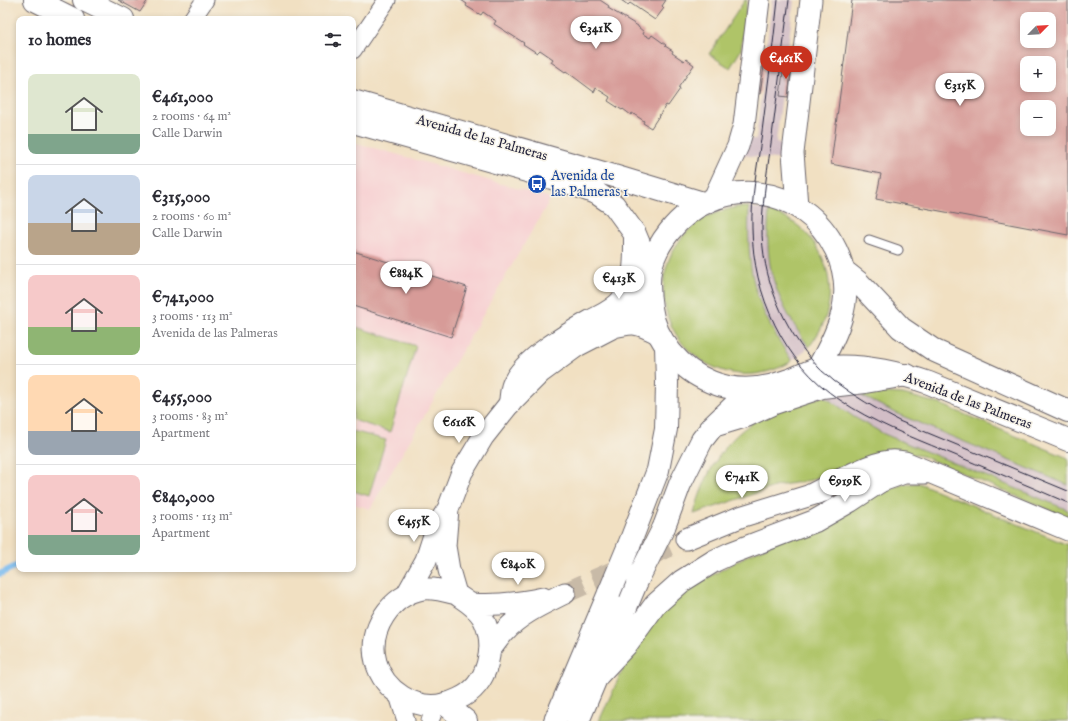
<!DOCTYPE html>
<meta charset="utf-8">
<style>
:root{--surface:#fff;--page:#f7f7f7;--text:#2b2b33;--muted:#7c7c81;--line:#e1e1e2;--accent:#c8321e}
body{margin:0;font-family:"IM FELL English",serif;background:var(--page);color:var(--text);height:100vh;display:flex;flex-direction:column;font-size:15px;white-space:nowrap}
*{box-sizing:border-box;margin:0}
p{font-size:13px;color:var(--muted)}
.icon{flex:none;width:22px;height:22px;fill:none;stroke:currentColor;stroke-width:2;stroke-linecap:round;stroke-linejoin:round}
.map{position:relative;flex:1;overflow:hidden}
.details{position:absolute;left:16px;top:16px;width:340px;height:556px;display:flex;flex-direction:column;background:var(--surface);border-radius:8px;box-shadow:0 2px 6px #0003}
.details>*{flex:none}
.needle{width:26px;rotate:66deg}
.fabs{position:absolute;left:1020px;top:12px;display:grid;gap:8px}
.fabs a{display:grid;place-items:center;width:36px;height:36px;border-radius:8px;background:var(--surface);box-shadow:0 2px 6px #0003;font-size:20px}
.price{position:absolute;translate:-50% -34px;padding:0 9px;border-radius:14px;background:#fff;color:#222;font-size:13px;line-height:26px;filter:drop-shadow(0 1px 2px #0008)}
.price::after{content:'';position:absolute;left:50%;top:24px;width:12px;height:9px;margin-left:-6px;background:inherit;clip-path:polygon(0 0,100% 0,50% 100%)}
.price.selected{background:var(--accent);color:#fff}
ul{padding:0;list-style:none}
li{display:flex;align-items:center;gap:12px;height:100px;padding:0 12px}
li+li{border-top:1px solid var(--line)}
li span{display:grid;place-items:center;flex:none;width:112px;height:80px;border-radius:8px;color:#555}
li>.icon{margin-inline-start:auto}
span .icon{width:48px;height:48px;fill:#fffc;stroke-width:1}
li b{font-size:17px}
h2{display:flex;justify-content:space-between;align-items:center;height:48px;padding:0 12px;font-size:17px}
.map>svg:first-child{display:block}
.built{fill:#f7cfd1}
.industrial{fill:#d2bdc6}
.green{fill:#afc468;stroke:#687352}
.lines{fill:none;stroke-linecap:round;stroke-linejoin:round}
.stream{stroke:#7abbef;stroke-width:6}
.building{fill:#d79b98;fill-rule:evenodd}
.tertiary-tunnel{stroke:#c8baa7;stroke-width:21;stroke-dasharray:21 10;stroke-linecap:butt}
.service-casing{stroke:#6a646a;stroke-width:11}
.minor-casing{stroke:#6a646a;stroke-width:19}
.tertiary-casing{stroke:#6a646a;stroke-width:23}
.primary-casing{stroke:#6a646a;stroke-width:24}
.motorway-casing{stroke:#6a646a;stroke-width:24}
.service{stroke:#fff;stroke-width:9}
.minor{stroke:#fff;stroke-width:17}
.tertiary{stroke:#fff;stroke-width:21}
.primary{stroke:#fff;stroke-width:22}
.motorway{stroke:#fff;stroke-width:22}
.tram{stroke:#22223b;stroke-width:1}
.motorway-bridge-casing{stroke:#6a646a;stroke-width:24;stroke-linecap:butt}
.motorway-bridge{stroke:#fff;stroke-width:22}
.labels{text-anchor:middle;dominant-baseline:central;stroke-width:3;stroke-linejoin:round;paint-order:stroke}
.street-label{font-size:14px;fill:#22223b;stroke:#f7f3e8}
.transit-label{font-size:14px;fill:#164399;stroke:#f7f3e8;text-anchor:start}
</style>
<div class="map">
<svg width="1068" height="721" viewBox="0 0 1068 721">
<rect width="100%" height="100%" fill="#f7f3e8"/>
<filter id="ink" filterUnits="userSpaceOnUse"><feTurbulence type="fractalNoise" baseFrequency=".025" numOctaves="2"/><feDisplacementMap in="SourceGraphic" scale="8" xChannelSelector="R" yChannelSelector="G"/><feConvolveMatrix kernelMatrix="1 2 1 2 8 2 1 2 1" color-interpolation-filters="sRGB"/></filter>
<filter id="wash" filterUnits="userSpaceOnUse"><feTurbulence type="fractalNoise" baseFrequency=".012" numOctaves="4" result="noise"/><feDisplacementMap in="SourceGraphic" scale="16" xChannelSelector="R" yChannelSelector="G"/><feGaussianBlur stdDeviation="0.9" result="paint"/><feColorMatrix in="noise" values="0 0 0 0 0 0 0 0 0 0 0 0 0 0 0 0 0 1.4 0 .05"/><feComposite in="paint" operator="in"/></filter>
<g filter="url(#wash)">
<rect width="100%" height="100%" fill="#f1e0c2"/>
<path class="built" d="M353,142l198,56 -181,311 -17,-5z"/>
<path class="industrial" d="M772,0h22l-18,142 8,2 -1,16 -41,-5 6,-16h8z
M749,207l20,3 -1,21 1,27 6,24 9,25 12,22 13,18 -17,14 -13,-21 -14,-25 -10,-28 -5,-28 -2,-28z
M854,391l46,24 168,70v25l-184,-76 -30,-17 -30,-21z"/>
<path class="green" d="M745,0h2l-6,50 -11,18 -21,-14z
M737,207h12c-1,27 -1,54 6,80 7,27 22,51 37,74 -10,6 -20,10 -31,12 -15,3 -31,1 -45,-5 -63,-26 -72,-112 -13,-149 10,-6 22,-9 34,-12z
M769,210c12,6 25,11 34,20 26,24 34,64 19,96 -3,7 -8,14 -13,21 -19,-26 -37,-58 -40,-90 -2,-16 -1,-31 0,-47z
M353,326l63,20 -26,86 -37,-12z
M870,392l33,2 37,10 128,54v27l-168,-70 -38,-19z
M824,396l30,21 30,17 184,76v8l-146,-62 -30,-5 -50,16 -31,13 -34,6 -83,28c10,-39 31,-79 69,-97 19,-9 41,-14 61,-21z
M353,431l33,9 -17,56 -16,-5z
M919,483l149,62v176h-469l24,-52 36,-54 36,-30 51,-29 141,-66 17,-6z"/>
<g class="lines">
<path class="stream" d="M0,574l16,-8h3"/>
</g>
<g id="blocks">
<path class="building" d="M118,0h30l-8,12z
M461,0h139l9,6 -1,2 30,18v1l6,5 -1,2 7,4 2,-3 14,10 -1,1 8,5 -1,2 12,8 2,-2 8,6 -16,23 2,1 -12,17 -2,-1 -15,23 -8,-5 1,-2 -12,-8 -1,2 -8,-6 -1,1 -14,-9 2,-4 -14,-9 -2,4 -28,-21 -1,1 -14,-10 2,-3 -13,-9 -3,3 -14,-9 1,-1 -30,-19 2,-3 -13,-9 -2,3 -15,-9 1,-2z
M621,0h45l-4,6 2,2 -9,12 -25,-17 -2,2z
M852,0h216v235l-192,-36 5,-25 -50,-10zM1027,19h22v22h-22zM1027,63h22v22h-22zM1027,107h22v22h-22z
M756,59l9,1 -5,34 -8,-2z
M784,63l8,1 -4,33 -8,-1z
M353,251l114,36 -16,50 -98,-31z"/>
</g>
</g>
<g filter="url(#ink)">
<use href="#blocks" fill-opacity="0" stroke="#6a646a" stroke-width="1"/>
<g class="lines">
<path class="tertiary-tunnel" d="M565,593l121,-54"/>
<defs>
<path id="service" d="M869,240l29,10"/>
<path id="minor" d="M192,19l13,-19
M353,50l34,-50
M398,695l8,26
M430,721l6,-16"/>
<path id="tertiary" d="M714,198l24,-52 6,-21 15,-125
M797,206l-4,-53 18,-153
M610,328c24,-6 27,-6 49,6
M862,482h17l25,-9h21
M810,495c23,-11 55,-31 80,-34 5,-1 10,0 15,1l163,68
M448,509l-3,37 4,24 7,24c10,7 21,13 27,24 14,27 6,68 -25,81 -4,2 -9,4 -14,5 -29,7 -60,-13 -68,-42 -9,-32 15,-67 47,-73 12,-1 22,2 33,5
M686,539l54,-22 84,-26
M407,594l19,-34 11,-34 11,-17 14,-37 21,-35 27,-34 30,-30 37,-27 33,-17 19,-16 20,-20
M472,604c25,2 47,-1 71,-6
M490,650c5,-6 9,-13 14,-18 16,-18 39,-28 61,-39"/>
<path id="primary" d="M35,0l38,19
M84,0l39,19
M353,101l261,75 89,27
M353,122l220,62 25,10 16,11 21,29 15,36
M844,271l14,11 43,46 34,23 133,60
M818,368c9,-16 18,-33 23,-50 7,-23 5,-47 -5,-68 -33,-68 -120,-77 -167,-18 -8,10 -16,25 -19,39 -2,12 -1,24 1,37 4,32 30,62 60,74 24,10 51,8 75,-1 12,-3 23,-11 34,-13 37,-5 74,3 109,15l139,57
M510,403c1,-6 1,-13 3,-18 10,-25 55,-51 78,-64 11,-6 24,-11 32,-22 13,-17 12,-40 12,-60"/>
<path id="motorway" d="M713,426l33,-10 28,-13 48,-16 43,-5 42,-7
M664,527l16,-43 22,-44 11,-14 25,-24 20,-14
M629,545l29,-75 8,-41 1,-46 -1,-38
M597,676l29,-31 29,-40 27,-24 32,-20 17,-8 84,-32 35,-20 29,-19
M445,704l21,17
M555,721l54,-128
M578,721l59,-140"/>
</defs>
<use href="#service" class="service-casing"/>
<use href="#minor" class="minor-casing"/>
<use href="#tertiary" class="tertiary-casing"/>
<use href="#primary" class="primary-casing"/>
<use href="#motorway" class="motorway-casing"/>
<use href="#service" class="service"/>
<use href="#minor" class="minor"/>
<use href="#tertiary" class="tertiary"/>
<use href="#primary" class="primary"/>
<use href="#motorway" class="motorway"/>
<path class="tram" d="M778,0c-5,46 -11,93 -17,139 -4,30 -10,59 -9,89 1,67 31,134 88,172 32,22 69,36 105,51 41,17 82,34 123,52
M789,0c-6,45 -11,90 -17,136 -4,30 -9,60 -10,90 -1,51 22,104 56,141 4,5 11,9 16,14 20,15 42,28 65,40l169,70"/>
<defs>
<path id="motorway-bridge" d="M637,581l27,-54
M609,593l20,-48"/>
</defs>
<use href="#motorway-bridge" class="motorway-bridge-casing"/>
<use href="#motorway-bridge" class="motorway-bridge"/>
</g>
</g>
<defs>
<symbol id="bus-disc" viewBox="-11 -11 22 22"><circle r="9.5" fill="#1a4fb4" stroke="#f7f3e8"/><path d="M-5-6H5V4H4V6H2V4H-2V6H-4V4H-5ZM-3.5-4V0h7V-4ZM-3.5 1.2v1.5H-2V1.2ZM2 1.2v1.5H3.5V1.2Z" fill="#fff"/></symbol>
</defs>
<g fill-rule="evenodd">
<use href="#bus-disc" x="526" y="173" width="22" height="22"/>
</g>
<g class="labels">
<g class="street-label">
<text transform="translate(482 138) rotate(16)">Avenida de las Palmeras</text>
<text transform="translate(968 401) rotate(21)">Avenida de las Palmeras</text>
</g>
<g class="transit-label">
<text x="551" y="176">Avenida de<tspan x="551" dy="16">las Palmeras 1</tspan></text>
</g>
</g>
</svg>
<div class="fabs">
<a><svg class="needle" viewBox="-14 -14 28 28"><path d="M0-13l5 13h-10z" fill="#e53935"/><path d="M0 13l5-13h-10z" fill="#7c7c81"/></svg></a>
<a>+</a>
<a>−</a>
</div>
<b class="price" style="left:596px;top:50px">€341K</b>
<b class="price selected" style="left:786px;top:80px">€461K</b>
<b class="price" style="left:960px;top:107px">€315K</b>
<b class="price" style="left:406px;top:295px">€884K</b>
<b class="price" style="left:619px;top:300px">€413K</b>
<b class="price" style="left:459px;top:444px">€616K</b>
<b class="price" style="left:742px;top:499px">€741K</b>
<b class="price" style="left:845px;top:503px">€919K</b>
<b class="price" style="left:414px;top:543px">€455K</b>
<b class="price" style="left:518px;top:586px">€840K</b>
<section class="details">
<h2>10 homes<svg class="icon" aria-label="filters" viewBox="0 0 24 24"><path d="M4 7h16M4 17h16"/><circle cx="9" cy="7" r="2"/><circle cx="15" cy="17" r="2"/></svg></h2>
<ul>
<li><span style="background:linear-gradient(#dfe7d0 75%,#7fa58c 0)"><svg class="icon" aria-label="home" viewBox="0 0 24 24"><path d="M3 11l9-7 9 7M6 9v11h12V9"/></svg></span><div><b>€461,000</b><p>2 rooms · 64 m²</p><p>Calle Darwin</p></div></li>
<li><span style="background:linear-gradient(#c9d6e8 60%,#b9a48a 0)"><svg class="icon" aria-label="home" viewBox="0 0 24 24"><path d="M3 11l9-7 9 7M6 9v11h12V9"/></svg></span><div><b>€315,000</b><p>2 rooms · 60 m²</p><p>Calle Darwin</p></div></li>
<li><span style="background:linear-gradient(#f6c9c9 65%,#8fb573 0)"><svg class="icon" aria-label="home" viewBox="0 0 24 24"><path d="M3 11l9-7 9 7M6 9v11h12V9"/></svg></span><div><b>€741,000</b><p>3 rooms · 113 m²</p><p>Avenida de las Palmeras</p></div></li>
<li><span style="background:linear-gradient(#ffd9b3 70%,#9aa5b1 0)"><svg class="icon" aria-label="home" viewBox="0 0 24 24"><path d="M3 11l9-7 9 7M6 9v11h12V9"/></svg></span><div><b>€455,000</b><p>3 rooms · 83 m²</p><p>Apartment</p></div></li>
<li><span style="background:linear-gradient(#f6c9c9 75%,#7fa58c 0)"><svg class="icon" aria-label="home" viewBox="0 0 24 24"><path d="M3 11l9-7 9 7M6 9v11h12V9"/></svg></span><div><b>€840,000</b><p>3 rooms · 113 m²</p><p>Apartment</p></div></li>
</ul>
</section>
</div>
